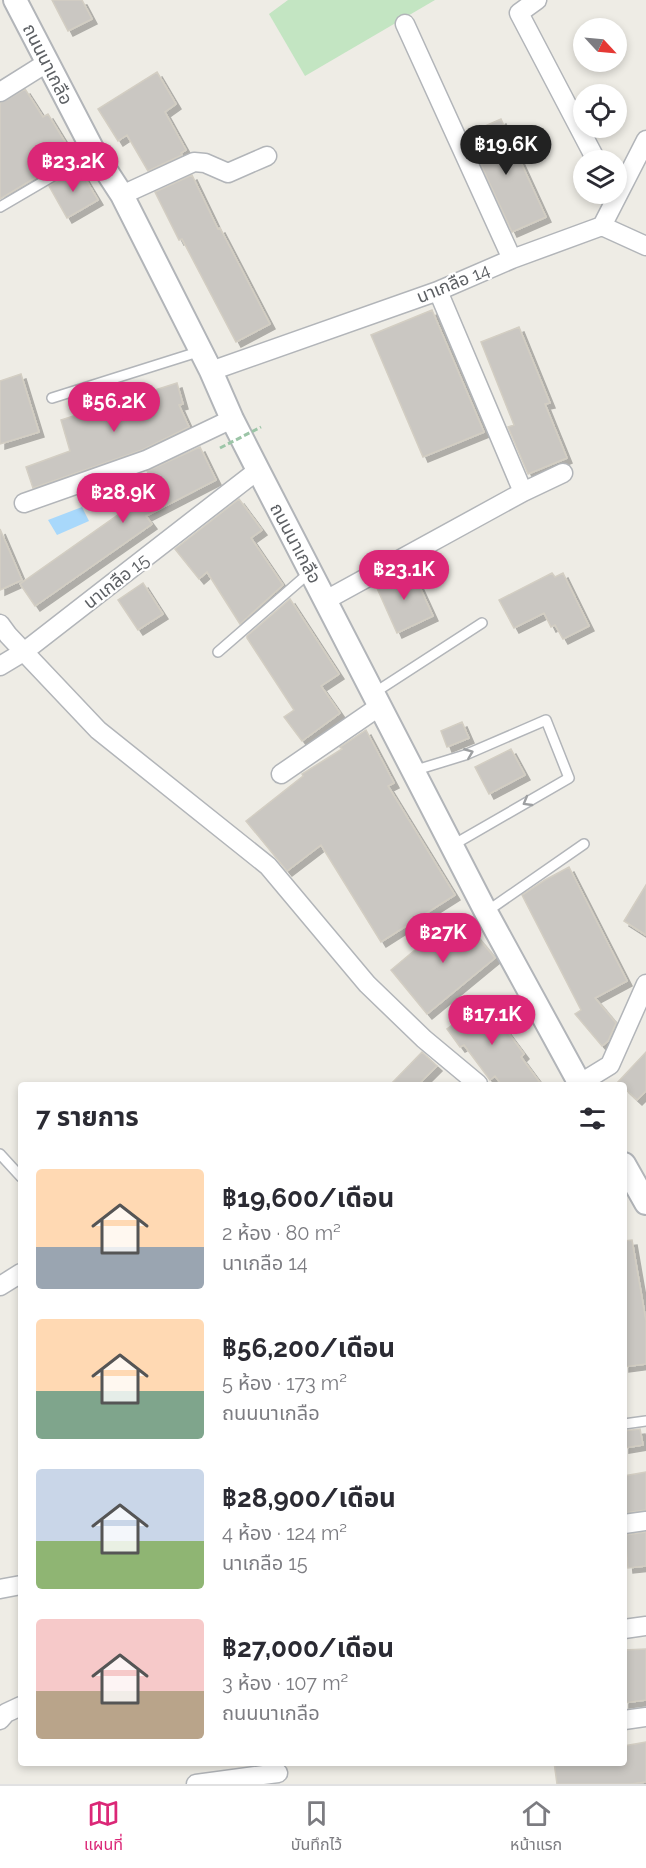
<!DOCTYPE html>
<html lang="th">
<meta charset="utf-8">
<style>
:root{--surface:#fff;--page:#f7f7f7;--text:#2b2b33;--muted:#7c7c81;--line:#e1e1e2;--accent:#db2777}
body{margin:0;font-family:Raleway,"Noto Sans Thai",sans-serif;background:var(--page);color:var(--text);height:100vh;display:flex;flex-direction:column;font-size:22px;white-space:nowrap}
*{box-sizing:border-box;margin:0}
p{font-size:20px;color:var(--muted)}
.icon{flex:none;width:33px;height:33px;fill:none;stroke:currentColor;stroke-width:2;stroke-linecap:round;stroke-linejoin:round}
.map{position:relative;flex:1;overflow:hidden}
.panel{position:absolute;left:18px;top:1082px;width:609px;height:684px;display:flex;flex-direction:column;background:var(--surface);border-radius:6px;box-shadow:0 3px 9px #0003}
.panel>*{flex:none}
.needle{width:39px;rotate:116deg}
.buttons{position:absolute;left:573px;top:18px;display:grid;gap:12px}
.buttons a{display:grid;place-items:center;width:54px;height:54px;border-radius:50%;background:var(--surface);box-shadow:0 3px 9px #0003;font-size:30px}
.price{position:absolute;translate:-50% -51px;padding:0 14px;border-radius:21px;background:var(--accent);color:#fff;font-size:20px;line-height:39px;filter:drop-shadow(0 2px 3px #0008)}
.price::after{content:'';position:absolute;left:50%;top:36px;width:18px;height:14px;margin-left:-9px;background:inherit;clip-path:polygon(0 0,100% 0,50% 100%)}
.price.current{background:#222;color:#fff}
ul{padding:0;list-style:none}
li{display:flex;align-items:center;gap:18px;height:150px;padding:0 18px}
li span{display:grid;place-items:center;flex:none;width:168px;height:120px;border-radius:6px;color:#555}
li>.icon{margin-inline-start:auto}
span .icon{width:72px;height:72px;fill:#fffc;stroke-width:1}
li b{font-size:26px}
h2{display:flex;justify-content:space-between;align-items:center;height:72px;padding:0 18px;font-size:26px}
.tabs{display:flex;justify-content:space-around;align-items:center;height:84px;border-top:2px solid var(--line);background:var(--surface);font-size:16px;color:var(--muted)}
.tabs a{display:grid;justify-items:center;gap:3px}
.tabs .current{color:var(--accent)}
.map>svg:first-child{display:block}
.green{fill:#c3e5c2}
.water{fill:#a8d8fb}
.building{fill:#cac7c2;stroke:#d3cec3;stroke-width:1.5;filter:url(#shadow)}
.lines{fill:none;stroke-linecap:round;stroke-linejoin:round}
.service-casing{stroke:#b2b5b9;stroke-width:12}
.minor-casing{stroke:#b2b5b9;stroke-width:21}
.tertiary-casing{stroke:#b2b5b9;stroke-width:26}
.service{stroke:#fff;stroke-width:9}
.minor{stroke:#fff;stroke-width:18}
.tertiary{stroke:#fff;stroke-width:22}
.path-bridge{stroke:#9cc5a7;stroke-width:3;stroke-dasharray:6 3;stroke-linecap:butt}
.oneway{stroke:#9ea0a2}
.labels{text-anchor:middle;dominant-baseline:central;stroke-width:4.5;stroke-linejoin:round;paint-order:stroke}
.street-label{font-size:18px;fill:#5d6064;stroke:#fff}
</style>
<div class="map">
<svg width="646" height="1784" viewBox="0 0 646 1784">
<defs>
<filter id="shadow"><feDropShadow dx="5" dy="5" stdDeviation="0" flood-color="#0004"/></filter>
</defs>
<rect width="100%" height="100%" fill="#eeece5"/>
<path class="green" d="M288,0h147l-130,76 -36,-62z"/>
<path class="water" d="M82,507l7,14 -32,14 -9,-15z"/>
<path class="building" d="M52,0h30l10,19 -24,12z
M157,72l19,32 -11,8 21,38 -5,3 1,2 -34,16 -21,-36 -9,6 -20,-32z
M25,89l18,28 5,-3 25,41 -73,44v-96z
M501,119l45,98 -34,15 -45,-98z
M79,168l19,32 -31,18 -18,-32z
M192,175l26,54 2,-1 50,96 -34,18 -54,-103 -3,1 -24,-48z
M432,310l52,122 -61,25 -52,-122z
M519,327l31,76 -5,1 22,54 -39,16 -20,-47 6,-2 -33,-83z
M21,374l18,58 -39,12v-63z
M177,383l6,21 -4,1 10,22 -47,23 -109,38 -7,-21 44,-16 -9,-31z
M200,447l16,33 -70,36 6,8 -117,82 -15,-22 136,-96 -9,-17z
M239,499l23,31 -11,8 32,47 -43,39 -33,-52 -8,7 -24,-30z
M0,529l22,51 -22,10z
M412,570l21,46 -36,17 -21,-47z
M552,573l3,4 8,-4 26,53 -26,13 -8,-14 -4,2 -7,-14 -30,15 -15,-28z
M143,583l20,31 -25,16 -20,-30z
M290,599l49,75 -18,12 19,27 -38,28 -18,-24 10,-7 -47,-72v-2z
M462,722l7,16 -22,9 -6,-16z
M366,730l28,53 -6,3 67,109 -74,47 -60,-97 -34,26 -41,-50 57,-45 -1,-2 40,-25 -2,-2z
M511,749l14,26 -36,19 -14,-27z
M569,867l58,114 -32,17 21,25 -8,18 -6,5 -27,-32 6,-4 -59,-115 23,-15z
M646,885v50l-22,-14z
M458,914l37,44 -68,56 -36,-44z
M487,999l14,18 -3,2 26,35 -3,3 20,27h-40l-6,-8 -5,4 -26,-35 -4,2 -13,-18z
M422,1052l15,14 -18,18h-28z
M646,1052v39l-9,9 -13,-12v-4l-6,-2z
M632,1240l14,81v43l-22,3v-126z
M640,1429l3,16 -19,3v-17z
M646,1472v38l-22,3v-37z
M646,1532v34l-18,2 -3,-33z
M646,1649v51l-22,3v-53z
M646,1742v40l-15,2h-74l-3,-22h70v-16z"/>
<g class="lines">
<defs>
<path id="service" d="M0,207l94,-55
M52,398l149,-47
M218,652l91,-79
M374,693l108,-70
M413,771l52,-16 81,-35 23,58 -116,67
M486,912l98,-68
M0,1154l21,23
M624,1424l22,-3"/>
<path id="minor" d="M537,0l-18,13 77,147
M405,24l107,235
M0,92l48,-30
M122,195l72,-33 11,1 23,10 39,-17
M602,226l44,20
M438,291l85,201
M211,371l227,-80 74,-32 90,-33 44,-86
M24,503l122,-43 86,-41
M326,600l197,-108 40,-19
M0,624l8,11 90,95 170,136 99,118 57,55 54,45
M0,666l25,-15 233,-181
M281,774l99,-68
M579,1084l31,-19 36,-81
M0,1286l21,-13
M624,1524l22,-3
M0,1589l21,-4
M624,1629l22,-3
M0,1720l6,-7 15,-7
M624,1720l22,-3
M196,1784l82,-11"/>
<path id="tertiary" d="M15,0l79,152 28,43 89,176 21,48 26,51 228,442 94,172
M624,1164l22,39"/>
</defs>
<use href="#service" class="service-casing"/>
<use href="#minor" class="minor-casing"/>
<use href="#tertiary" class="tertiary-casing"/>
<use href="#service" class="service"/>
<use href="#minor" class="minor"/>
<use href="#tertiary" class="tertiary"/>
<path class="path-bridge" d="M220,448l41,-21"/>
</g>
<defs><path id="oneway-chevron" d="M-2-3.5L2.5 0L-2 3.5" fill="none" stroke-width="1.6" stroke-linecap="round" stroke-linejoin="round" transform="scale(1.5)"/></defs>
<g class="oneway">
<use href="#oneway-chevron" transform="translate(469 753) rotate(-22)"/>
<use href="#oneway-chevron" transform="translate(527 802) rotate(150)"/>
</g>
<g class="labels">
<g class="street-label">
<text transform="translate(48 64) rotate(63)">ถนนนาเกลือ</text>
<text transform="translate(453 283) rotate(-22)">นาเกลือ 14</text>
<text transform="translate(296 543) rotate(62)">ถนนนาเกลือ</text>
<text transform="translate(116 581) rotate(-38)">นาเกลือ 15</text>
</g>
</g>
</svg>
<div class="buttons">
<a><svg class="needle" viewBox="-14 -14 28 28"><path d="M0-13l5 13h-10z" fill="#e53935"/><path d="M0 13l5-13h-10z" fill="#7c7c81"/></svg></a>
<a><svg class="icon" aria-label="locate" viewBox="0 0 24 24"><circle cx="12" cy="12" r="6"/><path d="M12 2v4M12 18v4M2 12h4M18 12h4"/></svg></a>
<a><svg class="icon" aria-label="layers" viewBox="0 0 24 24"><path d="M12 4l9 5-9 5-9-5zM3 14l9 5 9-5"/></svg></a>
</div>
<b class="price current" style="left:506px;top:176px">฿19.6K</b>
<b class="price" style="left:73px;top:193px">฿23.2K</b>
<b class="price" style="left:114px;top:433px">฿56.2K</b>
<b class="price" style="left:123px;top:524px">฿28.9K</b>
<b class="price" style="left:404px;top:601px">฿23.1K</b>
<b class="price" style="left:443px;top:964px">฿27K</b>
<b class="price" style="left:492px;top:1046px">฿17.1K</b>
<section class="panel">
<h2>7 รายการ<svg class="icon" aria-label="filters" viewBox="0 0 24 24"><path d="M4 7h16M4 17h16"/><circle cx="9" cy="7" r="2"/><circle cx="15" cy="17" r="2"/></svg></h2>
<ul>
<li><span style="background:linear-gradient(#ffd9b3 65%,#9aa5b1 0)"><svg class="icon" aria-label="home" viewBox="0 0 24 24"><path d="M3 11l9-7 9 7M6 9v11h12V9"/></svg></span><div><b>฿19,600/เดือน</b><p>2 ห้อง · 80 m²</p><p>นาเกลือ 14</p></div></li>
<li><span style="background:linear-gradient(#ffd9b3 60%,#7fa58c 0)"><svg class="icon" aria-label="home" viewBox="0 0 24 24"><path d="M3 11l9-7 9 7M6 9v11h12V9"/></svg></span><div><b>฿56,200/เดือน</b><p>5 ห้อง · 173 m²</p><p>ถนนนาเกลือ</p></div></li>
<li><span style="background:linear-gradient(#c9d6e8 60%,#8fb573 0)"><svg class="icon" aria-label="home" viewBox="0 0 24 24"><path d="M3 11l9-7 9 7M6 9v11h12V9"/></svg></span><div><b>฿28,900/เดือน</b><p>4 ห้อง · 124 m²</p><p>นาเกลือ 15</p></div></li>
<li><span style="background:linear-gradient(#f6c9c9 60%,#b9a48a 0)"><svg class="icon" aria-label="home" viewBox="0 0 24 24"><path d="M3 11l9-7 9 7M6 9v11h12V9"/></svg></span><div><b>฿27,000/เดือน</b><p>3 ห้อง · 107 m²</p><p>ถนนนาเกลือ</p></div></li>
</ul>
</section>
</div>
<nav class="tabs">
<a class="current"><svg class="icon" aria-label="map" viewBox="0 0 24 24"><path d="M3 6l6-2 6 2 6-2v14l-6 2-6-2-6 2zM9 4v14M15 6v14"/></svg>แผนที่</a>
<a><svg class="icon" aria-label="saved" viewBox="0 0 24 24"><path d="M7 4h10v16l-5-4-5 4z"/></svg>บันทึกไว้</a>
<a><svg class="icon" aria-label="home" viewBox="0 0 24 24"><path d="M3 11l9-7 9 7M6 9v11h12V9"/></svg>หน้าแรก</a>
</nav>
